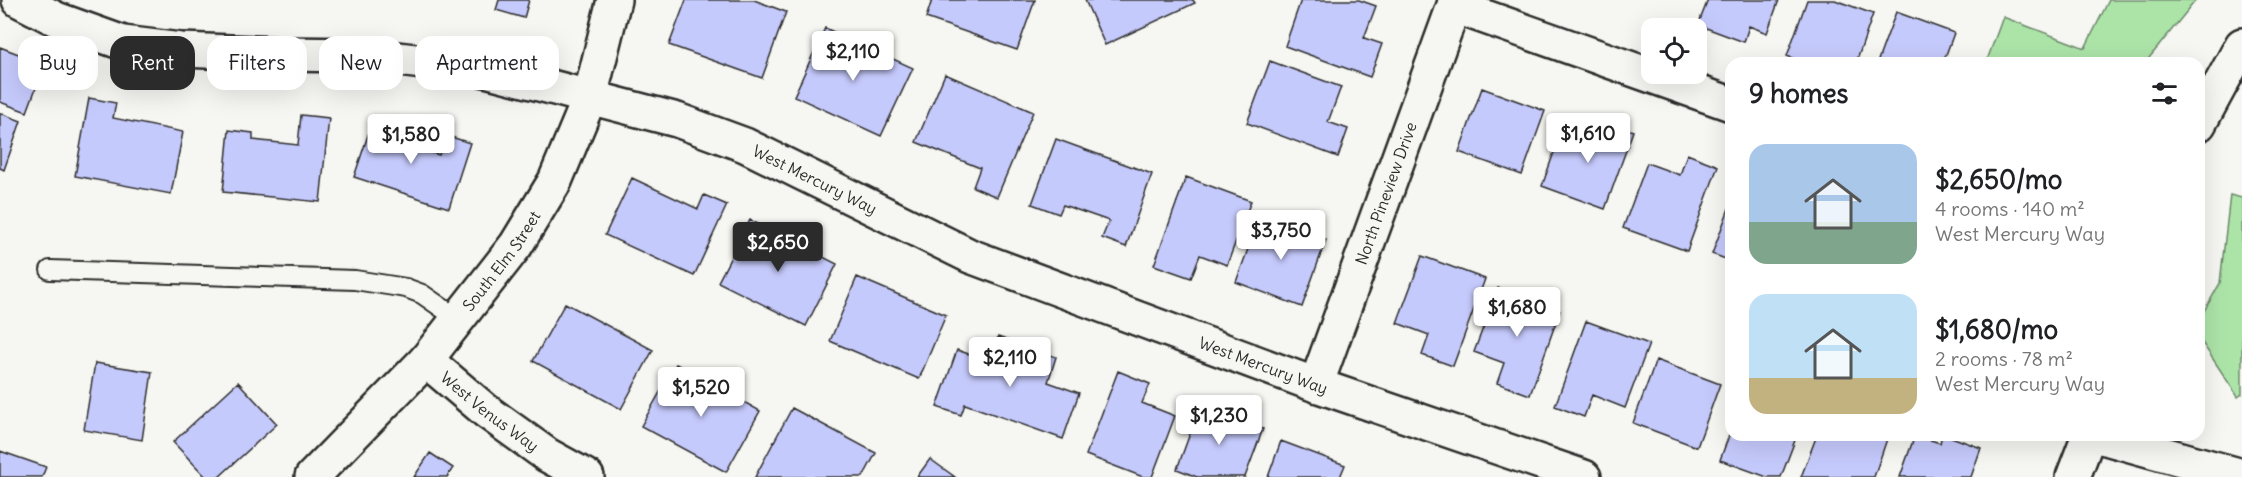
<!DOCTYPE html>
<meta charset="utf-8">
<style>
:root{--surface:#fff;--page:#f6f6f6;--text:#202124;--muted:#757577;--accent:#2b2b2b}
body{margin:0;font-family:Delius,sans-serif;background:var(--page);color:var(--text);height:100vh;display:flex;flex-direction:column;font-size:22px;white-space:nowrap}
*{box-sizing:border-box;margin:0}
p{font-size:20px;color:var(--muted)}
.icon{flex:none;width:33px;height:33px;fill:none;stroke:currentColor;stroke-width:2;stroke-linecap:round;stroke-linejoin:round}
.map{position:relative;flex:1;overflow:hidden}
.side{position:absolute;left:1725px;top:57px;width:480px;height:384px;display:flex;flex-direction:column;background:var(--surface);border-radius:18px;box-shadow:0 6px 24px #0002}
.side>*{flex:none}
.guide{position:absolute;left:18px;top:36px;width:570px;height:54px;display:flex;gap:12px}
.tools{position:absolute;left:1641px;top:18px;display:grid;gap:12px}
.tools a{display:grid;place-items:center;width:66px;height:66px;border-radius:12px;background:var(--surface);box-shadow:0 6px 24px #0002;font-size:30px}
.price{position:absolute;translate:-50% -51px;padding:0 14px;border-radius:6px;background:#fff;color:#222;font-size:20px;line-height:39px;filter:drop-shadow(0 2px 3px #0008)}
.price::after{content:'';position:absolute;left:50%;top:36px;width:18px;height:14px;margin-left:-9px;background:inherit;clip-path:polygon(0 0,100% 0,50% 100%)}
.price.selected{background:var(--accent);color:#fff}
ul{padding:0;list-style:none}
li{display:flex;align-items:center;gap:18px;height:150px;padding:0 24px}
li span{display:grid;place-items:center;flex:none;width:168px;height:120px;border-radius:18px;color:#555}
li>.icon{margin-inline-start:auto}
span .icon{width:72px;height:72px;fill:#fffc;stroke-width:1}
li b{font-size:26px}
h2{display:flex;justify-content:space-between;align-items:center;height:72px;padding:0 24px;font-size:26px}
.chip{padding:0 21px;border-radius:18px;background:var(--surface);box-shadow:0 6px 24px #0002;font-size:21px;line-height:54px}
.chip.selected{background:var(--accent);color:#fff}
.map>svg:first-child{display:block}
.green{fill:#ace4a8;stroke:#6c886a;stroke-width:1.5}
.building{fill:#c5cafc;stroke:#2b2b2b;stroke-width:1.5}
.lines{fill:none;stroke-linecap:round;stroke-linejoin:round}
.lane-casing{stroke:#2b2b2b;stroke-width:22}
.street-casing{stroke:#2b2b2b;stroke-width:38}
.secondary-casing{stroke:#2b2b2b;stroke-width:38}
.lane{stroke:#f6f6f2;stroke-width:18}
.street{stroke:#f6f6f2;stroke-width:33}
.secondary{stroke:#f6f6f2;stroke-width:33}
.labels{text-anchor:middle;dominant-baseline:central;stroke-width:4.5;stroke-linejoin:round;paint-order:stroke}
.street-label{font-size:16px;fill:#2b2b2b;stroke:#f6f6f2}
</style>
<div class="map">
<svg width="2242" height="477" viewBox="0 0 2242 477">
<rect width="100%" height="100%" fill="#f6f6f2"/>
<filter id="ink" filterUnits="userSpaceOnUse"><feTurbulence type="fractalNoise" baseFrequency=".0167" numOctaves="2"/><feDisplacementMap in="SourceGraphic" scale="12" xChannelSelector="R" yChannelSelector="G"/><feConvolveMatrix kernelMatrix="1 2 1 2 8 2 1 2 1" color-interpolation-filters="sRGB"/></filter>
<g filter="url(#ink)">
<path class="green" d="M2109,0h87l-51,63h-159l17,-46 82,31z
M2230,195l12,3v196l-4,3 -39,-59v-18l21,-37z"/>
<path class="building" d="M499,0h30l-5,18 -28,-8z
M686,0h68l32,12 -24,66 -93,-33z
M932,0h103l-18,50 -91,-32z
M1085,0h108l2,3 -90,42z
M1301,0h58l17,6 -12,32 18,6 -12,33 -85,-31z
M1708,0h71l-12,33 -18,-7 -5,16 -46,-17z
M1807,0h28l38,14 -17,49h-51l-18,-7z
M1896,12l58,21 -11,30h-66z
M825,28l88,40 -32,68 -87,-40z
M0,47l45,17 -18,48 -27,-10z
M1270,61l71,26 -13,35 20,7 -10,28 -91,-34z
M945,74l88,38 -36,85 -24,-10 7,-19 -64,-26z
M1482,88l63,23 -23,64 -63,-23z
M89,98l27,5 -3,15 70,14 -12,62 -96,-18z
M0,113l21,8 -17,49 -4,-2z
M301,115l28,3 -9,84 -97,-10 6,-62 24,3v7l45,5z
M374,117l24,8 -5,15 46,15 6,-20 25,8 -21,65 -95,-31z
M1607,122l26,9 -28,78 -63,-23 21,-59 37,13z
M1056,139l96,35 -26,73 -24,-9 7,-17 -46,-16 -4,9 -27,-10z
M1687,154l31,12 -31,85 -64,-23 24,-65 33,12z
M1186,177l65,24 -24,64 -27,-10 -9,23 -37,-13z
M632,178l66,31 6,-14 23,10 -33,71 -89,-41z
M1731,203v58l-19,-7z
M1260,216l66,24 -24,67 -66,-25z
M750,220l87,44 -31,62 -88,-44z
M1422,256l63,23 -32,87 -31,-11 7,-20 -32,-12z
M857,277l89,38 -27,64 -89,-38z
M1498,288l62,23 -30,84 -33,-12 7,-20 -30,-11z
M565,303l88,47 -32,59 -88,-48z
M1586,321l63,23 -24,64 -33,-13 -8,22 -29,-11z
M998,337l58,20 -8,25 31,11 -16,46 -98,-35 -4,11 -24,-8 20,-57 32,11z
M1656,360l64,24 -23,63 -64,-24z
M95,363l57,9 -10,68 -58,-10z
M676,364l84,47 -34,61 -85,-46z
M1118,371l32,13 -8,19 33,13 -23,61h-9l-57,-22z
M238,382l39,42 -58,53h-13l-33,-35z
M1200,406l63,23 -18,48h-48l-20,-8z
M792,408l84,45 -13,24h-108z
M1731,430v5h66l-16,42h-14l-47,-17z
M1817,435h61l9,4 -13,38h-73z
M1915,435l25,8 2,-8h4l35,13 -10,29h-71z
M1281,441l64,24 -5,12h-72z
M0,451l46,16 -4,10h-42z
M430,453l23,15 -6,9h-33z
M930,459l25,18h-38z"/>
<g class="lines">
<defs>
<path id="lane" d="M50,270l305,10 51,8 16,6 36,25"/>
<g id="street">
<path id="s1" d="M19,0l37,19 67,24 58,7 98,4 85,1 118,14 195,51 68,25 225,111 346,129 268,92"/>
<path d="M1454,6l277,98"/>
<path id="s2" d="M426,360l60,51 61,44 40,22"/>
<path id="s3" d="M1316,385l140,-385"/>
<path id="s4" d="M312,477l114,-117 90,-115 39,-64 35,-84 24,-97"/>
</g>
<path id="secondary" d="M2199,124l43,-79
M2095,435l147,41
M2073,477l16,-42"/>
</defs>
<use href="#lane" class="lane-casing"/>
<use href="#street" class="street-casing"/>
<use href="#secondary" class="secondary-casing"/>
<use href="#lane" class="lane"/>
<use href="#street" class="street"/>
<use href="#secondary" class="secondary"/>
</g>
</g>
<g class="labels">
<g class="street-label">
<text stroke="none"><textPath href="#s1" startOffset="825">West Mercury Way</textPath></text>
<text stroke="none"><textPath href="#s3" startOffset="204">North Pineview Drive</textPath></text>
<text stroke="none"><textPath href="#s4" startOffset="288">South Elm Street</textPath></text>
<text stroke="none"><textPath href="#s1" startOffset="1311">West Mercury Way</textPath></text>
<text stroke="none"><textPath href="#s2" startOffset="82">West Venus Way</textPath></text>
</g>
</g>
</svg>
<div class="tools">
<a><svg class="icon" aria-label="locate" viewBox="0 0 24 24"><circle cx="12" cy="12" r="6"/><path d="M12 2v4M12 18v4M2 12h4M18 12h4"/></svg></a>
</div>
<b class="price" style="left:853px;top:82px">$2,110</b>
<b class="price" style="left:1588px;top:164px">$1,610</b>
<b class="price" style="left:411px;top:165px">$1,580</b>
<b class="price" style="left:1281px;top:261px">$3,750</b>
<b class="price selected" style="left:778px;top:273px">$2,650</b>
<b class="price" style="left:1517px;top:338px">$1,680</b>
<b class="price" style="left:1010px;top:388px">$2,110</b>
<b class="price" style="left:701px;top:418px">$1,520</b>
<b class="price" style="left:1219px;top:446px">$1,230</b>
<div class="guide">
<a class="chip">Buy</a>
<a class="chip selected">Rent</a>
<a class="chip">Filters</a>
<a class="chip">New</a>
<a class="chip">Apartment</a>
</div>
<section class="side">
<h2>9 homes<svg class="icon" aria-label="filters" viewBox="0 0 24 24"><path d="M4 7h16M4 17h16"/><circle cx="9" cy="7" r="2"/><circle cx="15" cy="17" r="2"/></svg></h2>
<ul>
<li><span style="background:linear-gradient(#a9c7e8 65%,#7fa58c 0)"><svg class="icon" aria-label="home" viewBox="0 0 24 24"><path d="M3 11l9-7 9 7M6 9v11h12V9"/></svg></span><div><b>$2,650/mo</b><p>4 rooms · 140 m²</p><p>West Mercury Way</p></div></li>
<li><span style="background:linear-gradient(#bfe0f5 70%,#c2b280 0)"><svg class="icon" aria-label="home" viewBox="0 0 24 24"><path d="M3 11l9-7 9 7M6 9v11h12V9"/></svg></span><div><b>$1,680/mo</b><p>2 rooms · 78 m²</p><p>West Mercury Way</p></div></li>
</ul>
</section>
</div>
